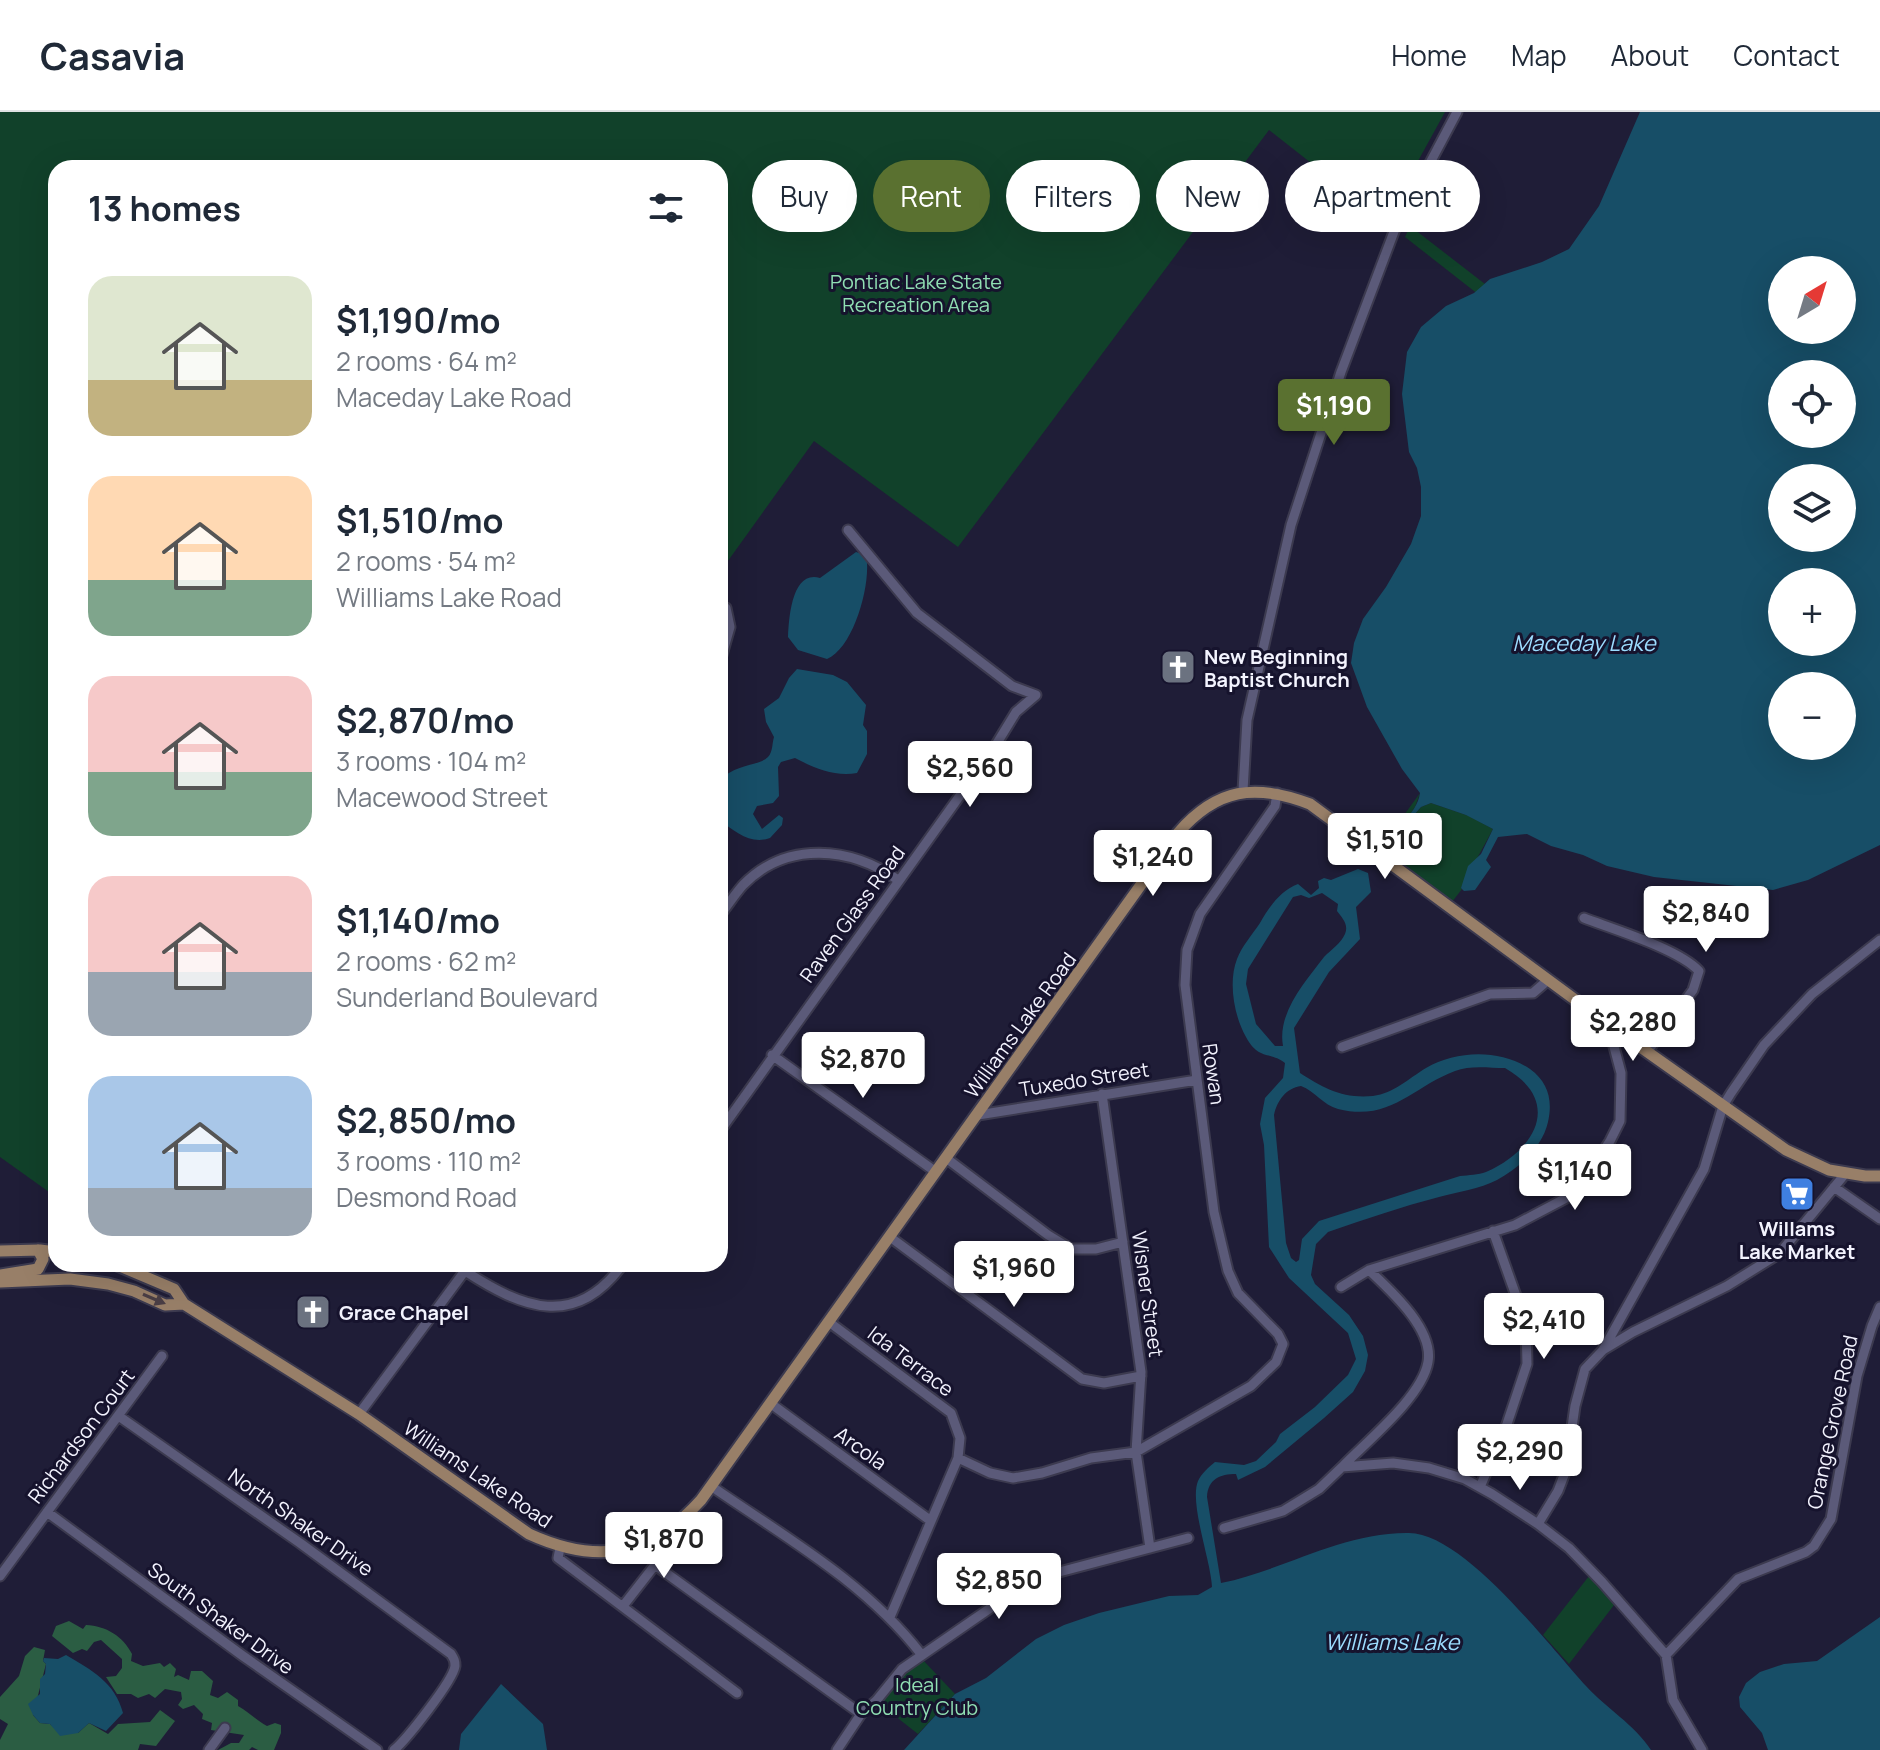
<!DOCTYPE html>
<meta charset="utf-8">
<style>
:root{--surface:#fff;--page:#f6f6f7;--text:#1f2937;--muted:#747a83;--line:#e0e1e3;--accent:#5a7130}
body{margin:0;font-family:Manrope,sans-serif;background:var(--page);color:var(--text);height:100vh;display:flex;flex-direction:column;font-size:30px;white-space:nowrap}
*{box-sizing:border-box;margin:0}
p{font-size:26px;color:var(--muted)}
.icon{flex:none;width:44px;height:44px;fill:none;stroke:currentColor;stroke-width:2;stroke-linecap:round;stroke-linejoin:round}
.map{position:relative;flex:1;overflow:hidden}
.drawer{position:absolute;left:48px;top:48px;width:680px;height:1112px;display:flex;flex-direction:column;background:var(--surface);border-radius:24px;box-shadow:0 8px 32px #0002}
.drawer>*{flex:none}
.guide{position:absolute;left:752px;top:48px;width:760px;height:72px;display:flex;gap:16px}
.needle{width:52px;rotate:38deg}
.fabs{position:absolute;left:1768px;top:144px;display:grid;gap:16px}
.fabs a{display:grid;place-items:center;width:88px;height:88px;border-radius:50%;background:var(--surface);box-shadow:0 8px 32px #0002;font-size:40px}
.price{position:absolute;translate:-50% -68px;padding:0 18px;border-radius:8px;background:#fff;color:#222;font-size:26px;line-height:52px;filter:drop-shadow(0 2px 4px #0008)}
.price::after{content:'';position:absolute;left:50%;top:48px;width:24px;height:18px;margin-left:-12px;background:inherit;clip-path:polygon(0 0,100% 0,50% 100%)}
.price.on{background:var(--accent);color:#fff}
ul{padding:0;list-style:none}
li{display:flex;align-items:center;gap:24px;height:200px;padding:0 40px}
li span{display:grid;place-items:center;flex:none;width:224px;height:160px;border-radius:24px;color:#555}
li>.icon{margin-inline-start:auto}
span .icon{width:96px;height:96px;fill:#fffc;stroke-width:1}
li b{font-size:34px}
h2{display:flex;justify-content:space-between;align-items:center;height:96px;padding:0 40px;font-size:34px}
.chip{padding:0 28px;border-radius:36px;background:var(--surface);box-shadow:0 8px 32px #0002;font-size:28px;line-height:72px}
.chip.on{background:var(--accent);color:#fff}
header{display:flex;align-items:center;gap:48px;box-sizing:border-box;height:112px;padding:0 40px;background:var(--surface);border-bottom:2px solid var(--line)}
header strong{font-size:38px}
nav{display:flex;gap:44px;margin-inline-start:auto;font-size:28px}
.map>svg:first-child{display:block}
.green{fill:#11412a}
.forest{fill:#2b5d43}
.water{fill:#174e67;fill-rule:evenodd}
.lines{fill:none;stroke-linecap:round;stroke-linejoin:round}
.minor-casing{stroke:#3c3a4f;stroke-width:13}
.major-casing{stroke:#3c3a4f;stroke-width:15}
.minor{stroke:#5b5a79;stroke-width:9}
.major{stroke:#987f68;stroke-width:11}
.oneway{fill:#4a3e45}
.labels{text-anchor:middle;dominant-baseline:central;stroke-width:6;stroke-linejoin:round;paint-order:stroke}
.park-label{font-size:20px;fill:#90dfb3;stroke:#16132d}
.poi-label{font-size:20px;font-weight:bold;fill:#f3f3fe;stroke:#16132d;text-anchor:start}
.street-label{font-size:20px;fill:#f3f3fe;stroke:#16132d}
.water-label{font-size:22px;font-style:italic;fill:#9cdcfe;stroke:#16132d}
</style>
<header>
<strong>Casavia</strong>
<nav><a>Home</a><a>Map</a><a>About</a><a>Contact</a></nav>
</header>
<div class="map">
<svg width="1880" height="1638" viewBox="0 0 1880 1638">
<rect width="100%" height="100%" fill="#1f1d37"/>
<path class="green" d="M0,0h1445l-60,109 -116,-91 -311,417 -144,-106 -94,131v-404h-664v1029l-56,-40z
M1410,114l137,106 -8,10 -134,-105z
M1420,681l-5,14 -25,37 31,-37 10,-4 38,13 24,13 -32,59 1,1 -10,13 -71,-55z
M1589,1464l25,29 -45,59 -26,-29z
M922,1547l33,35 -37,40 -42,-33 26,-32z"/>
<path class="forest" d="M69,1509l14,8 3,-4c20,1 37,11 46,29l-1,7 12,5 17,-3 4,4 6,-4 6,6 -2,8 4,-2 11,5 2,-9h11l11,10 -3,14 8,3 9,-6 11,8v6c11,6 18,14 29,20l8,-3 6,2v8l-7,17h-16l-6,-3 -3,3h-31l13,-7h8l5,-8 -33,-5 1,-7 -10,-4 1,-5 -9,-9 -11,4 -5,-4 4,-6 -1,-7 -16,-3 -10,9 -6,-4 -11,4 -7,-4h-14l-11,-17 10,-1 6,-8v-9l-21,-19 -7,2 -7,9 -5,-2 -9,4 -21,-17 4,-10z
M34,1535l11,3 -2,11 3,3 -13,51 7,8 10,1 8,7 20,2 11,-10 19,11 10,-10 32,-2 10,-12 15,11 -19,25 -16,-2 -2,6h-138v-10l8,-16 -8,-5v-22l19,-21 6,-20z"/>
<path class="water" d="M1640,0h240v733l-72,35 -35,10 -119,-13 -47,-11 -24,-11 -32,-9 -24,-12 -29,3 -12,23 5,7 -16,23 -11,1 -3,-3 7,-22 13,-12 12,-25 -27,-14 -35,-12 -10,4 -34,39c7,-20 30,-31 33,-53l-18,-24 -35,-62 -16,-44 3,-20 9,-24 23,-32 25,-43 10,-28v-29l-4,-19 -8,-16 -7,-58 5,-42 14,-25 25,-21 28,-13 16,-14 52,-17 27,-13 30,-43zM1782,158h60v60h-60zM1782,262h60v60h-60zM1782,366h60v60h-60zM1782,470h60v60h-60zM1782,574h60v60h-60z
M856,440l10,3c6,27 -12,93 -39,104l-29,-9 -10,-13c1,-20 4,-67 32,-59z
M797,557l36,6 14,7 19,23 -3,20 4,6v23l-10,19c-22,4 -43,-5 -62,-15l-14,4 -3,5 1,29 -6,7 -16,3 -4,8 9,15 17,-14 4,3 -1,7 -12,13c-19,7 -35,-6 -50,-18v-40c15,-16 39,-14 48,-23 5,-5 4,-14 6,-20l-8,-15 -2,-13 15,-11 10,-20z
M1358,757l10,4 3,19 -15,15 4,32 -31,33 -35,56 6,45c23,15 43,26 73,23 21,-3 35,-17 53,-28 31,-18 74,-19 104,1 18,13 23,31 18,53 -6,26 -29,46 -51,58 -17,9 -40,12 -58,17 -38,10 -74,22 -111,35l-12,12 -5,31 4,9 34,31 14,21 5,19 -3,16 -12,21 -29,26 -59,49 -25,12 -2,1 -2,-6c-16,0 -28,5 -29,23l14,86c64,-13 121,-51 188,-50 55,0 141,114 177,153 21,23 48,38 65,64h-747l51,-56 31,-16 50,-39 28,-14 35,-12 70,-17 29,-1 14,-8c-1,-26 -23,-84 -14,-106 3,-7 11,-14 17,-19l29,3 12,-4 20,-19 4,-8 35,-27 33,-32 8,-16 -8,-26 -59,-55 -20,-31 -5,-102 -4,-21 5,-26 18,-20 2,-15c-15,-12 -26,-2 -39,-26 -12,-21 -18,-55 -9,-78 5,-13 15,-24 23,-36 9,-16 21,-33 38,-39l13,11 8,-7 -1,-7 6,-3 7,2zM1322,781l16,11 -1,7c5,7 12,13 8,23 -4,9 -14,16 -21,23 -19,25 -47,56 -41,89h-8l-19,-22 -10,-40 2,-15 45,-72 8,-2 8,3zM1505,956c58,33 31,82 -19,104 -8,3 -17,3 -26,4l-141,45 -17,18 -3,21 -3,2 -5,-4 -5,-15 -12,-128c3,-14 12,-27 27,-29 14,5 22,19 37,23 53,13 74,-22 117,-38 15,-6 34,-3 50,-3z
M1880,1505v133h-112l-6,-17 -22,-26 -1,-10 7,-14 14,-11 24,-8 33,-3z
M66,1543c25,15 49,27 57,58l-17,18 -17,-8 -11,10 -18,3 -10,-12 -10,-1 -7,-8 -5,-11 12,-10v-15l5,-5 1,-10 -3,-3 1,-3 14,1z
M501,1572l42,40 4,26h-88l2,-16z"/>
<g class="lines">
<defs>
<path id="minor" d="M720,550l10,-35 -4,-19
M1243,679l4,-71 44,-195 50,-153 54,-143 62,-117
M720,803c8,-10 15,-21 23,-30 44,-45 108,-38 155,-5
M1584,806c29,11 95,31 115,53l-6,19 -46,62
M1342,935l148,-53 43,-1 15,-13
M772,943l164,117
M1102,982l39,278 -5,80 14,96
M978,1003l219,-35
M720,1019l274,-383 22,-36 20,-17 -24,-9 -95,-73 -69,-83
M946,1046l102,77 23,14h25l27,-7
M1834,1075l46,32
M890,1125l192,142 22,4 37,-7
M465,1159c57,37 110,59 158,-7
M1341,1175l28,-17 146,-45 53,-28 19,-21 23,-35 10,-20 1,-48 -13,-49
M829,1210l122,91 9,25 -2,20 -68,159
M1603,1238l101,-181 19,-63 8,-13 33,-48 48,-51 68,-54
M770,1291l161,118
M359,1302l111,-150
M120,1305l180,126 151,111c3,5 4,6 4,12 -2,15 -49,74 -61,84
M958,1346l32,15 23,5 29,-5 49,-15 45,-6 115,-66 25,-24 7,-18 -5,-10 -40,-41 -10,-22 -14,-59 -29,-227 2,-35 13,-36 75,-108 2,-13
M1342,1355c25,-26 80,-70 86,-105 6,-33 -38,-72 -59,-92
M711,1374c74,51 154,96 210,168
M1480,1375l27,-63 20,-60 -1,-40 -33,-93
M47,1400l196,144 134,94
M1538,1412l20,-33 8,-21 9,-64 10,-37 18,-19 30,-18 94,-46 53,-33 65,-79
M1224,1416l59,-17 36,-22 23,-22 51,-4 36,5 36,11 27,15 46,30 31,24 33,34 64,73 7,45 29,50
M560,1436l-2,10 179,135
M655,1453l206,149
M0,1464l162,-220
M623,1494l32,-41 -5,-24
M1666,1543l72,-76 68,-27 8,-6 17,-27 26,-143 15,-50 8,-19
M209,1638l16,-22
M837,1638l24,-36 15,-13 26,-32 113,-78 29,-15 144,-38"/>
<path id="major" d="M0,1139l40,-1 16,2
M115,1152l59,25 10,15 175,110 170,120c68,31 121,23 172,-34l477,-667c39,-45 77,-50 132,-29l298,220 178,126 43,20 36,6h15
M0,1163l38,-6 5,-10 -5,-9
M0,1170l70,-3 38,5 26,7 31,14 19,-1"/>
</defs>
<use href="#minor" class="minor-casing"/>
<use href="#major" class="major-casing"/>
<use href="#minor" class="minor"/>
<use href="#major" class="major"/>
</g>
<defs><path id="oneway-solid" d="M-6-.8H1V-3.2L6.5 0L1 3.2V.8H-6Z" transform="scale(2)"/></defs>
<use class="oneway" href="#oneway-solid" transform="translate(154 1187) rotate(23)"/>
<defs>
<symbol id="church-square" viewBox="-11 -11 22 22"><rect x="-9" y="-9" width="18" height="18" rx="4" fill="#6b7280" stroke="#16132d"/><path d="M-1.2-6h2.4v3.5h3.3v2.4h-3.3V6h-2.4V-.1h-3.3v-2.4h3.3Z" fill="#fff"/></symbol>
<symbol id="supermarket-square" viewBox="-11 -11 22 22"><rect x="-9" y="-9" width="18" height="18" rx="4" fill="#3f7fe0" stroke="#16132d"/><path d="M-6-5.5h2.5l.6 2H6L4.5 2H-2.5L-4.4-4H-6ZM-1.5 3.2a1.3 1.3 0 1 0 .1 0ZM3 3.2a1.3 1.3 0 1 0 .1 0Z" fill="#fff"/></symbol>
</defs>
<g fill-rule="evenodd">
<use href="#church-square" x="1158" y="535" width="40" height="40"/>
<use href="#supermarket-square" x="1777" y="1062" width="40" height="40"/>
<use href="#church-square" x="293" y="1180" width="40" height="40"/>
</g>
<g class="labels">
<g class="park-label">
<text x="916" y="169">Pontiac Lake State<tspan x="916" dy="23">Recreation Area</tspan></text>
<text x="917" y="1572">Ideal<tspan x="917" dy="23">Country Club</tspan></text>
</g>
<g class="poi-label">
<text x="1204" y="544">New Beginning<tspan x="1204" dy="23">Baptist Church</tspan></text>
<text x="1797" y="1116" text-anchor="middle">Willams<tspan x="1797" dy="23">Lake Market</tspan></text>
<text x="339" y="1200">Grace Chapel</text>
</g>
<g class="street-label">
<text transform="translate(852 802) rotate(-54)">Raven Glass Road</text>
<text transform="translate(1020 913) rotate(-54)">Williams Lake Road</text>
<text transform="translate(1214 962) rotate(82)">Rowan</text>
<text transform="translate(1084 967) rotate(-9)">Tuxedo Street</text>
<text transform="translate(1148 1182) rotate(82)">Wisner Street</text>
<text transform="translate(911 1249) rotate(37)">Ida Terrace</text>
<text transform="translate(1832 1310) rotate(-78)">Orange Grove Road</text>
<text transform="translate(81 1324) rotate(-53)">Richardson Court</text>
<text transform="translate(861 1336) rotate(36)">Arcola</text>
<text transform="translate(478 1362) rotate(34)">Williams Lake Road</text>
<text transform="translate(301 1410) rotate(35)">North Shaker Drive</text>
<text transform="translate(221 1506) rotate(36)">South Shaker Drive</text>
</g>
<g class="water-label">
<text x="1584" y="531">Maceday Lake</text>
<text x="1392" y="1530">Williams Lake</text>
</g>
</g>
</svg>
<div class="fabs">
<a><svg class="needle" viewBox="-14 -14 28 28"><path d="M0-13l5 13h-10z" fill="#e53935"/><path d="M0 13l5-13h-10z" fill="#747a83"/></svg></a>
<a><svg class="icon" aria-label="locate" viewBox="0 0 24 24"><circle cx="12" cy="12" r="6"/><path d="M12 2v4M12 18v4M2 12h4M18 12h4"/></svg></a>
<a><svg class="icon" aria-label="layers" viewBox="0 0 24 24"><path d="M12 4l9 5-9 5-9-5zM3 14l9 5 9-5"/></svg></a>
<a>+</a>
<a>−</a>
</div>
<b class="price on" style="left:1334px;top:335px">$1,190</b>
<b class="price" style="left:970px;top:697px">$2,560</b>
<b class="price" style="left:1385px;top:769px">$1,510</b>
<b class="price" style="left:1153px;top:786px">$1,240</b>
<b class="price" style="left:1706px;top:842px">$2,840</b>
<b class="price" style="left:1633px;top:951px">$2,280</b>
<b class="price" style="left:863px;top:988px">$2,870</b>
<b class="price" style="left:1575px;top:1100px">$1,140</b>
<b class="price" style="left:1014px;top:1197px">$1,960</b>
<b class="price" style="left:1544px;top:1249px">$2,410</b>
<b class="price" style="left:1520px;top:1380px">$2,290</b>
<b class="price" style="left:664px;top:1468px">$1,870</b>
<b class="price" style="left:999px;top:1509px">$2,850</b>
<div class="guide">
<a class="chip">Buy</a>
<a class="chip on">Rent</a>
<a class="chip">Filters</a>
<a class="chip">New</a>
<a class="chip">Apartment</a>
</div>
<section class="drawer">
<h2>13 homes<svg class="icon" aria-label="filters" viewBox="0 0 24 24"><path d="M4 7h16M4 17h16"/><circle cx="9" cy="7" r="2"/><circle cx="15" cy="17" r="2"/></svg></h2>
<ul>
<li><span style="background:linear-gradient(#dfe7d0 65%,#c2b280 0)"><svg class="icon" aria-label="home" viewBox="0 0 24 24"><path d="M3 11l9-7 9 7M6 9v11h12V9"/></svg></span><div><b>$1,190/mo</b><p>2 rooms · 64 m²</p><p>Maceday Lake Road</p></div></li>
<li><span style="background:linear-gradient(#ffd9b3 65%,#7fa58c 0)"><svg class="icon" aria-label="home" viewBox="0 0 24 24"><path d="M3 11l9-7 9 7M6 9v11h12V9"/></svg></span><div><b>$1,510/mo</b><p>2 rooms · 54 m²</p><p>Williams Lake Road</p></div></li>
<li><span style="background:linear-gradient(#f6c9c9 60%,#7fa58c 0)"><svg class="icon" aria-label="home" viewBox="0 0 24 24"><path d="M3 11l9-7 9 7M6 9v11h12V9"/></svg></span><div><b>$2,870/mo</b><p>3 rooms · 104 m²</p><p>Macewood Street</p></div></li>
<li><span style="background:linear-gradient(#f6c9c9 60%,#9aa5b1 0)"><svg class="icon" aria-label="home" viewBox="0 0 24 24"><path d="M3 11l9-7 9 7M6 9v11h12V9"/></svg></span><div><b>$1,140/mo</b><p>2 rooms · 62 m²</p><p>Sunderland Boulevard</p></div></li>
<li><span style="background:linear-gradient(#a9c7e8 70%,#9aa5b1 0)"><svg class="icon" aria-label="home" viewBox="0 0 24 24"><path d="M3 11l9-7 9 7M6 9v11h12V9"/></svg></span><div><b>$2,850/mo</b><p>3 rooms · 110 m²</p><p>Desmond Road</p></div></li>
</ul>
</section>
</div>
